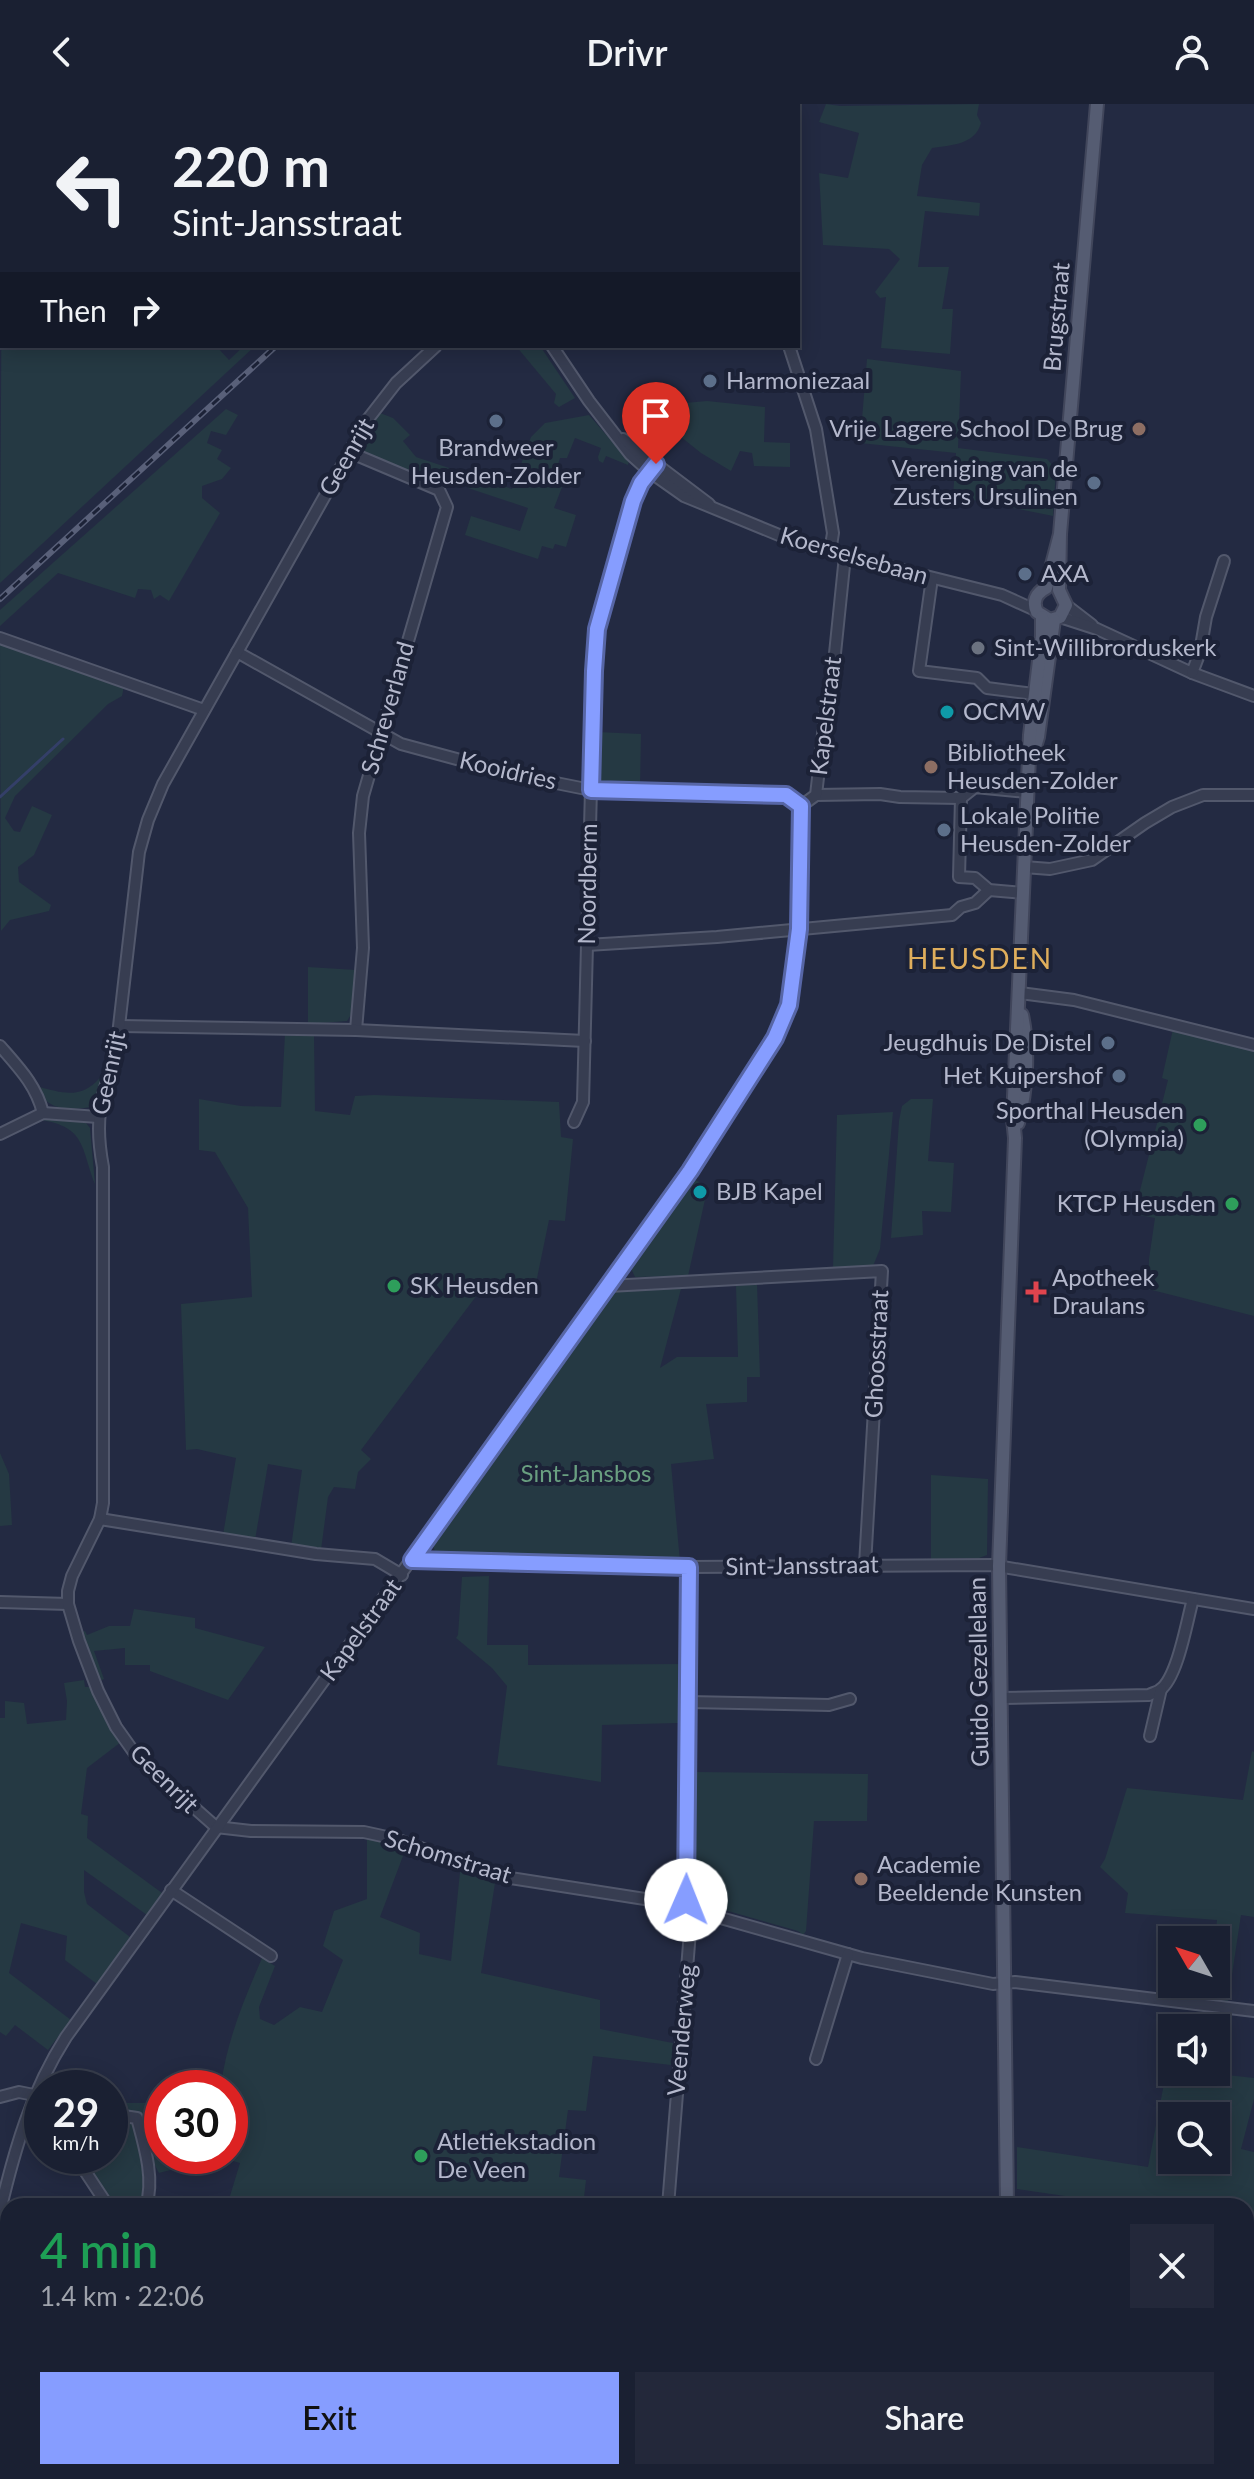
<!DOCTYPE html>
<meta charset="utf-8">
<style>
:root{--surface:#1a2032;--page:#23283a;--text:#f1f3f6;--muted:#9fa3ac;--line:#383e4d;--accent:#869dff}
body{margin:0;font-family:Lato,sans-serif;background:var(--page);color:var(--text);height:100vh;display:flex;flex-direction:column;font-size:30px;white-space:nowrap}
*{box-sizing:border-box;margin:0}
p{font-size:26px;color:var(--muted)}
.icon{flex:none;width:44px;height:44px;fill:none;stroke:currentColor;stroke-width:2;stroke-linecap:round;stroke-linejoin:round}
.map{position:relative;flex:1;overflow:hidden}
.panel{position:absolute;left:0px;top:2094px;width:1254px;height:282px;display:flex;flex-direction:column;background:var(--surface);border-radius:24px 24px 0 0;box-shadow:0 4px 20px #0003,0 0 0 2px var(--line)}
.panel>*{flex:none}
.banner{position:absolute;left:0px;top:0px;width:800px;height:244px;box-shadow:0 4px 20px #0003,0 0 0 2px var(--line);background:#1a2032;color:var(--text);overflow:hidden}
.needle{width:52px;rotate:309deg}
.fabs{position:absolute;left:1158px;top:1822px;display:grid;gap:16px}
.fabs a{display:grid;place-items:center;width:72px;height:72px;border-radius:0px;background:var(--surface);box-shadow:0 4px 20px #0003,0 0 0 2px var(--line);font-size:40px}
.speed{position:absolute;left:24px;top:1966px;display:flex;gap:16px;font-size:40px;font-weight:700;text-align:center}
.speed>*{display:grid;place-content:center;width:104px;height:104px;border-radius:50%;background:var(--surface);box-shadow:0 4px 20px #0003,0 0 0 2px var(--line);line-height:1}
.speed small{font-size:20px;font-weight:400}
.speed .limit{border:12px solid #d22;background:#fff;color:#111}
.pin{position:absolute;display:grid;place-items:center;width:68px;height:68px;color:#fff;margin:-82px -34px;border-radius:50% 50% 50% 0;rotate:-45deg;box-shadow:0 0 8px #0007}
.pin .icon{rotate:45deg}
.me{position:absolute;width:88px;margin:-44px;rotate:1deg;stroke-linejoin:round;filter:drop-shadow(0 0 6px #0008)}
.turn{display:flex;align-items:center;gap:28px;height:168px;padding:0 40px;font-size:36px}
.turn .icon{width:104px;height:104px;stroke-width:2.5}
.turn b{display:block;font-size:56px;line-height:68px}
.then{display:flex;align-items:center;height:76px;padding:0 40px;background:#0003;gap:16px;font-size:30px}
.round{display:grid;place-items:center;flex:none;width:84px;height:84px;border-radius:0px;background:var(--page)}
.head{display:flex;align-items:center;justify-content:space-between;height:136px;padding:0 40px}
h1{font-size:48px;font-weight:600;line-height:60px;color:#1e9e55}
.button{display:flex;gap:16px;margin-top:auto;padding:16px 40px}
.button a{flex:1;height:92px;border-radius:0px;background:var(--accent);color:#111;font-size:32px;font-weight:600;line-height:92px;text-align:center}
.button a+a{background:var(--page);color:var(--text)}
header{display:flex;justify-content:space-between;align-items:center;height:104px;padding:0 40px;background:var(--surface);font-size:36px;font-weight:600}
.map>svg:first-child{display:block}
</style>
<header><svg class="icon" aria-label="back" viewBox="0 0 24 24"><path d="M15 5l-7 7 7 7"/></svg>Drivr<svg class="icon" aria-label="person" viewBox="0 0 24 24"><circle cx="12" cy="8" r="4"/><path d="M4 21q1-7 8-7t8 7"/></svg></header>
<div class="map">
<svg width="1254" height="2375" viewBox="0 0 1254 2375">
<rect width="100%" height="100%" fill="#232a42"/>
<g fill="#253943" fill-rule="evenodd">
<path d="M826 0 840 2 979 0 977 11 981 19C975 41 951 41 932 44L922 61 917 92 980 99 979 112 925 107 918 163H949L942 205H953L950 250 881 244 886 193 880 194 875 188 900 155 889 145 823 141 819 69 848 74 859 29 819 18Z"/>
<polygon points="2,107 2,242 216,242 229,256 244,242 255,242 0,479"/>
<polygon points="516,242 540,242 575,294 559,303 554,299 556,290"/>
<polygon points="867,255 961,267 958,344 1047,355 1056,365 1053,412 953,392 956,349 860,339"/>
<polygon points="707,297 765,303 764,338 790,339 790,363 754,362 752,349 740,347 731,367 701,349 676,329 654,349 648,342 685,299"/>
<polygon points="226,305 238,311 226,331 211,327 207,339 222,346 217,355 231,364 222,375 202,382 202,394 220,409 169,497 160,491 154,495 151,486 138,485 135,494 58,469 0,522 0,506"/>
<path d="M380 309 393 314 410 331 403 337 416 353 512 385 531 333 545 319 589 311 629 357 628 361 606 352 603 359 599 357 598 353 601 344 575 334 567 354H560L554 373 564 378 554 404 576 411 566 443 555 440 553 445 542 442 538 455 465 431 471 412 520 427 528 404 468 384 469 379 437 368 430 375 365 349C359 334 371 320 380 309Z"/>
<polygon points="0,539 124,582 122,592 108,600 15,692 5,714 14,727 20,728 32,702 52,711 34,751 18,763 19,778 51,801 49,807 10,816 1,827"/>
<path d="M597 628 641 630 640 684C586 682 597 677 597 628Z"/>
<polygon points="308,863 356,866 352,909 347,917 308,920"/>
<polygon points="1173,925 1254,946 1254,1212 1148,1185 1149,1155 1155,1114 1134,1110 1168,976 1162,974"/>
<polygon points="285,930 314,932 315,1007 350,1011 355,992 374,991 559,998 561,1033 573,1035 565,1117 549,1116 535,1184 483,1183 361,1346 371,1355 358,1368 355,1385 334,1383 328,1393 321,1446 291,1443 302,1366 268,1360 255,1436 223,1431 236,1354 197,1345 186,1346 181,1200 252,1193 248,1104 215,1048 199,1046 199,995 241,1002 281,1003"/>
<path d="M110 955 93 1002C82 1006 60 1006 51 1000 44 997 42 989 39 983 60 988 78 995 96 978 103 972 104 962 110 955Z"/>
<polygon points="911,995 933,995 928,1057 954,1059 951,1108 922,1107 923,1131 891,1134 899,1017 902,1002"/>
<polygon points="893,1008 880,1145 873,1162 833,1164 837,1011"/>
<path d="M69 1015 86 1019 90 1024 95 1080C81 1044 86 1023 41 1016Z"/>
<polygon points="691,1074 708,1082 688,1172 635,1173 630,1162"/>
<polygon points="757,1179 760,1273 747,1273 747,1298 706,1300 714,1355 671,1360 680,1457 442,1453 436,1451 433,1441 437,1430 610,1191 619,1186 682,1181 660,1264 677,1253 738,1253 736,1182"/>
<polygon points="0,1349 9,1370 12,1421 0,1422"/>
<polygon points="931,1371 988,1375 987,1451 979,1454 931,1455"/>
<polygon points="489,1472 487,1541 528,1541 528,1561 680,1560 678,1619 602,1621 601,1678 497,1661 507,1582 492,1564 456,1534 458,1531 462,1473"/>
<polygon points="134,1505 195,1514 195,1524 265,1543 228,1596 150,1567 150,1561 125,1561 125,1544 94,1547 104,1575 99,1577 82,1528 85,1527 87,1531 109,1522 130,1522"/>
<polygon points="84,1576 85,1583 90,1583 108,1622 121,1638 87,1664 81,1710 88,1712 87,1734 162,1789 147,1811 84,1766 84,1788 87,1800 130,1833 97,1880 65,1856 67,1832 21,1819 9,1869 71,1916 48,1946 15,1921 6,1932 0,1928 0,1614 5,1614 5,1597 24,1599 27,1620 66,1616 67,1597 64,1579"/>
<polygon points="1252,1647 1254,1648 1254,1813 1241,1811 1228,1897 1207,1895 1209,1880 1216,1880 1215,1836 1217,1816 1125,1809 1128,1789 1100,1763 1105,1755 1127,1684 1243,1696"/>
<polygon points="695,1668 868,1670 867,1717 814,1717 806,1827 803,1831 798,1827 721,1805 718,1807 691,1797"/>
<path d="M367 1734 406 1744 380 1813 420 1829 419 1850 451 1857 460 1768 495 1779 481 1869 600 1896V1925L673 1939 671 1961 593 1952 586 2007 568 2006 559 2073 586 2076 583 2102H227L240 2059 216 2052H230V1984H221V1981C227 1936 244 1896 262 1854L275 1862 259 1903 260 1915 274 1921 300 1903 322 1908 343 1856 323 1842 334 1807 367 1795Z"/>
<path d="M1167 1964 1172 1965V1968H1200L1254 1974V1995L1241 2045 1254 2048V2369L1246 2367V2102H1133L1017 2085V2043L1148 2063ZM1216 2012V2056H1172V2012Z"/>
<polygon points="110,1999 162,1999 162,2052 193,2052 190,2061 159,2069 151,2054 146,2096 142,2102 112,2102 78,2052 110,2052"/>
<polygon points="8,2116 8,2229 0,2228 0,2150"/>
<polygon points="27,2368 506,2368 506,2375 25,2375"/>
</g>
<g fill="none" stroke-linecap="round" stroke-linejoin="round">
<g stroke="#343f68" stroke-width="3">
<polyline points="417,0 418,2"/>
<polyline points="0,693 63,635"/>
</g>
<defs>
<g id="minor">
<polyline points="381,0 382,2"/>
<polyline points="393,0 394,2"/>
<polyline points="754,2 755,0"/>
<polyline points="0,8 2,9"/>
<polyline points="552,242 589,297 630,350 650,368 684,392 796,438 830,448 1002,491 1035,506"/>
<polyline points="789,242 816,325 833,429 830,448"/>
<polyline points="623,335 709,400"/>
<polyline points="349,348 439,386 447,403 363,692 359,729 363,844 356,926"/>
<polyline points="932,474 919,567 977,574 987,584 1034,590"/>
<polyline points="1066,501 1092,521"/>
<polyline points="1060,513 1097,525 1192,569 1254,592"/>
<polyline points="0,534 204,606"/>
<polyline points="237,548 401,640 516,671 591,686 786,691 801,702"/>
<polyline points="1192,569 1200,548 1206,513 1224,457"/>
<polyline points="816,691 880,690 900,693 961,694 975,683 1027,688"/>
<polyline points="961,694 959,773 975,774 989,786 1023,789"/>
<polyline points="801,702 816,691 826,604 830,598 845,452"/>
<polyline points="1024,763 1050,765 1092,756 1145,719 1172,703 1203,691 1254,691"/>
<polyline points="587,841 717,833 952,811 961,803 975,799 989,786"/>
<polyline points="1020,889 1074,896 1254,941"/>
<polyline points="120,922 356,926 585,937"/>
<path d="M0 942C19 964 36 981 43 1009"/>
<polyline points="574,1018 583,998 594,567 597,525 633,397 641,379 656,360"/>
<polyline points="0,1030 43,1009 98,1013"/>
<polyline points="609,1182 882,1167 865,1461"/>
<polyline points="100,1415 316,1450 375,1455 402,1471"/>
<polyline points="412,1456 689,1463 991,1461 1254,1505"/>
<polyline points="0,1498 68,1500"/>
<path d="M1001 1594 1149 1591C1153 1589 1157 1588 1160 1586 1178 1573 1187 1516 1193 1495"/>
<polyline points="688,1598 829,1601 850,1595"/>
<polyline points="1150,1632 1161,1585"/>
<path d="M216 1723 138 1654 116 1623 98 1587 79 1537 68 1500V1487L72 1472 100 1415 103 1399V1063C98 1036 97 1013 104 987 107 976 112 967 115 957L139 748 148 716 163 680 368 315 396 279 436 242"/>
<polyline points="216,1723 251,1727 364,1728 396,1735 498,1772 664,1798 862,1854 993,1880 1015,1878 1254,1907"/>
<polyline points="171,1786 271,1852"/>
<polyline points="816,1955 848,1850"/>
<polyline points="0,1993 19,1988 34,1991 39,2004 42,2005"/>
<path d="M110 2010 137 2014C144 2040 155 2075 146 2102"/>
<polyline points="75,2052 108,2102"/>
<polyline points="668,2102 691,1815 686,1796 689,1463"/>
<path d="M0 2107C15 2044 31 1988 66 1933L609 1182 726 1011 775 934 789 901 799 825 801 702"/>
<polyline points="886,2368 887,2375"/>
<polyline points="640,2375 641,2368"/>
<polyline points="772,2375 773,2368"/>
</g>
<g id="major">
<path d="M1060 430 1059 486 1066 501 1060 513 1050 516 1037 508C1032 498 1036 489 1046 484L1060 430 1097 0"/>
<polyline points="1034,646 1038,633 1054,516"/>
<path d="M1018 1019C1027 985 1029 945 1022 911"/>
<polyline points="1007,2102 999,1462 1015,1034 1013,1015 1030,631 1042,532 1042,513"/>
<polyline points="1009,2368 1010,2375"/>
</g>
</defs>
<use href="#minor" stroke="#52586c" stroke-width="14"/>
<use href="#major" stroke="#41465b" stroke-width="16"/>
<use href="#minor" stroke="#373d51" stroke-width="10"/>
<use href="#major" stroke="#555c72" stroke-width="12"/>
<defs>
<g id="rail">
<polyline points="537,2 539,0"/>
<polyline points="0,495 276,242"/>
</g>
</defs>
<use href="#rail" stroke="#596079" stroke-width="6"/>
<use href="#rail" stroke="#1c2237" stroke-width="3" stroke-dasharray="9" stroke-linecap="butt"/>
</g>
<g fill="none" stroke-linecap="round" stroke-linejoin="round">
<defs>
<polyline id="route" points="656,360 641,379 633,397 597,525 594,567 591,686 786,691 801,702 799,825 789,901 775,934 690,1067 412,1456 689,1463 686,1796"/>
</defs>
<use href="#route" stroke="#5766a6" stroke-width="20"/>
<use href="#route" stroke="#869dff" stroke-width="14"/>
</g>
<g fill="#5c6f8a" stroke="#1c2237" stroke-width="3">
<circle cx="710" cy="277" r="8"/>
<circle cx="496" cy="317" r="8"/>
<circle cx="1094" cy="379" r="8"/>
<circle cx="1025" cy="470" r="8"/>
<circle cx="944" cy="726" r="8"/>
<circle cx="1108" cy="939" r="8"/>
<circle cx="1119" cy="972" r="8"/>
</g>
<g fill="#8d6e63" stroke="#1c2237" stroke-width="3">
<circle cx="1139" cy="325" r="8"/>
<circle cx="931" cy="663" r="8"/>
<circle cx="861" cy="1775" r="8"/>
</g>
<circle fill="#6b7280" stroke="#1c2237" stroke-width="3" cx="978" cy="544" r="8"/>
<g fill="#0f9aa8" stroke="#1c2237" stroke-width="3">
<circle cx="947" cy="608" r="8"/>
<circle cx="700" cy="1088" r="8"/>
</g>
<g fill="#2e9e5b" stroke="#1c2237" stroke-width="3">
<circle cx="1200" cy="1021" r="8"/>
<circle cx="1232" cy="1100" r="8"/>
<circle cx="394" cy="1182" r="8"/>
<circle cx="421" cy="2052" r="8"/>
</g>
<path fill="#e0444e" stroke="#1c2237" stroke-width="3" d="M1032 1176h8v8h8v8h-8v8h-8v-8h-8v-8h8z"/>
<g text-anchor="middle" stroke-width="8" stroke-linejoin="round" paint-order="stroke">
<g font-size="24" fill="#b4b8cc" stroke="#1c2237">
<text transform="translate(1057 213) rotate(-85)" y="8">Brugstraat</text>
<text transform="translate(347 353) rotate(-60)" y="8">Geenrijt</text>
<text transform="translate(854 452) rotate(16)" y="8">Koerselsebaan</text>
<text transform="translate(388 604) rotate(-74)" y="8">Schreverland</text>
<text transform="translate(826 612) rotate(-83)" y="8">Kapelstraat</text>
<text transform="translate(508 667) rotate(13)" y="8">Kooidries</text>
<text transform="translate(588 780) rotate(-89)" y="8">Noordberm</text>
<text transform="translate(109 969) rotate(-78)" y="8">Geenrijt</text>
<text transform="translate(877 1250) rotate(-87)" y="8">Ghoosstraat</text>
<text transform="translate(802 1462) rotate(-1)" y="8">Sint-Jansstraat</text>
<text transform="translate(361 1526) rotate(-54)" y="8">Kapelstraat</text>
<text transform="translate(979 1568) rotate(-91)" y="8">Guido Gezellelaan</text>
<text transform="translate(164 1675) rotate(45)" y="8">Geenrijt</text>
<text transform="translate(448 1753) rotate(17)" y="8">Schomstraat</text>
<text transform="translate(682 1926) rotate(-85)" y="8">Veenderweg</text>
</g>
<g font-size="24" fill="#b4b8cc" stroke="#1c2237" text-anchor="start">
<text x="726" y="285">Harmoniezaal</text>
<text x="1123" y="333" text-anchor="end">Vrije Lagere School De Brug</text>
<text x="496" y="352" text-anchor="middle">Brandweer<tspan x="496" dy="28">Heusden-Zolder</tspan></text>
<text x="1078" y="373" text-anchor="end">Vereniging van de<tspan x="1078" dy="28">Zusters Ursulinen</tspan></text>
<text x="1041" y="478">AXA</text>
<text x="994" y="552">Sint-Willibrorduskerk</text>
<text x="963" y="616">OCMW</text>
<text x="947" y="657">Bibliotheek<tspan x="947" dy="28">Heusden-Zolder</tspan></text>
<text x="960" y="720">Lokale Politie<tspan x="960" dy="28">Heusden-Zolder</tspan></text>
<text x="1092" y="947" text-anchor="end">Jeugdhuis De Distel</text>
<text x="1103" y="980" text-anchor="end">Het Kuipershof</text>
<text x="1184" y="1015" text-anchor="end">Sporthal Heusden<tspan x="1184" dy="28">(Olympia)</tspan></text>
<text x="716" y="1096">BJB Kapel</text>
<text x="1216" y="1108" text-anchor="end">KTCP Heusden</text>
<text x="1052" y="1182">Apotheek<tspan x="1052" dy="28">Draulans</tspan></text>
<text x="410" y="1190">SK Heusden</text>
<text x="877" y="1769">Academie<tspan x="877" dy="28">Beeldende Kunsten</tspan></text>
<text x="437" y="2046">Atletiekstadion<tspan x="437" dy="28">De Veen</tspan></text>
</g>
<g font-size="24" fill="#699f80" stroke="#1c2237">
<text x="586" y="1378">Sint-Jansbos</text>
</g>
<g font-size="28" letter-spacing="2" fill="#dfae5c" stroke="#1c2237">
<text x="980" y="865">HEUSDEN</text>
</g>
</g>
</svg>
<div class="fabs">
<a><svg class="needle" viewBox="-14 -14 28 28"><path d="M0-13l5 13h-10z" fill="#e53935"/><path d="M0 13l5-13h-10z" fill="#9fa3ac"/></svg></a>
<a><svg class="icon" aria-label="sound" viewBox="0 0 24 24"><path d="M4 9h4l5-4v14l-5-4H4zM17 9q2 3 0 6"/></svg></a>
<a><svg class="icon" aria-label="search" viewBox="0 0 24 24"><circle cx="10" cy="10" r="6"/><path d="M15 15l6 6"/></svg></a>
</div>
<div class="speed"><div>29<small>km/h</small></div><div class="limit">30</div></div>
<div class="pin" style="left:656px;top:360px;background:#d93025"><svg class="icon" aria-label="arrive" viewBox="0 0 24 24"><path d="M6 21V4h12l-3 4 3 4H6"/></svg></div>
<svg class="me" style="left:686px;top:1796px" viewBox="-20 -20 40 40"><circle r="19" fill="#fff"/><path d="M0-13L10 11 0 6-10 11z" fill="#869dff"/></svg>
<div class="banner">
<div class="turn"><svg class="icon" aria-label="left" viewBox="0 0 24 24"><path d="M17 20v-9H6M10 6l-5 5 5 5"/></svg><div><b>220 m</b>Sint-Jansstraat</div></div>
<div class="then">Then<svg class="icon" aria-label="right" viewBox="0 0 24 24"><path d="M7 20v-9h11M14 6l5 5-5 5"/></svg></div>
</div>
<section class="panel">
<div class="head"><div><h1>4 min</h1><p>1.4 km · 22:06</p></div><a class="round"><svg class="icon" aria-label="close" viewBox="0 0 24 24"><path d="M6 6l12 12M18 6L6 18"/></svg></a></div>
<div class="button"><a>Exit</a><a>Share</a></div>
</section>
</div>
